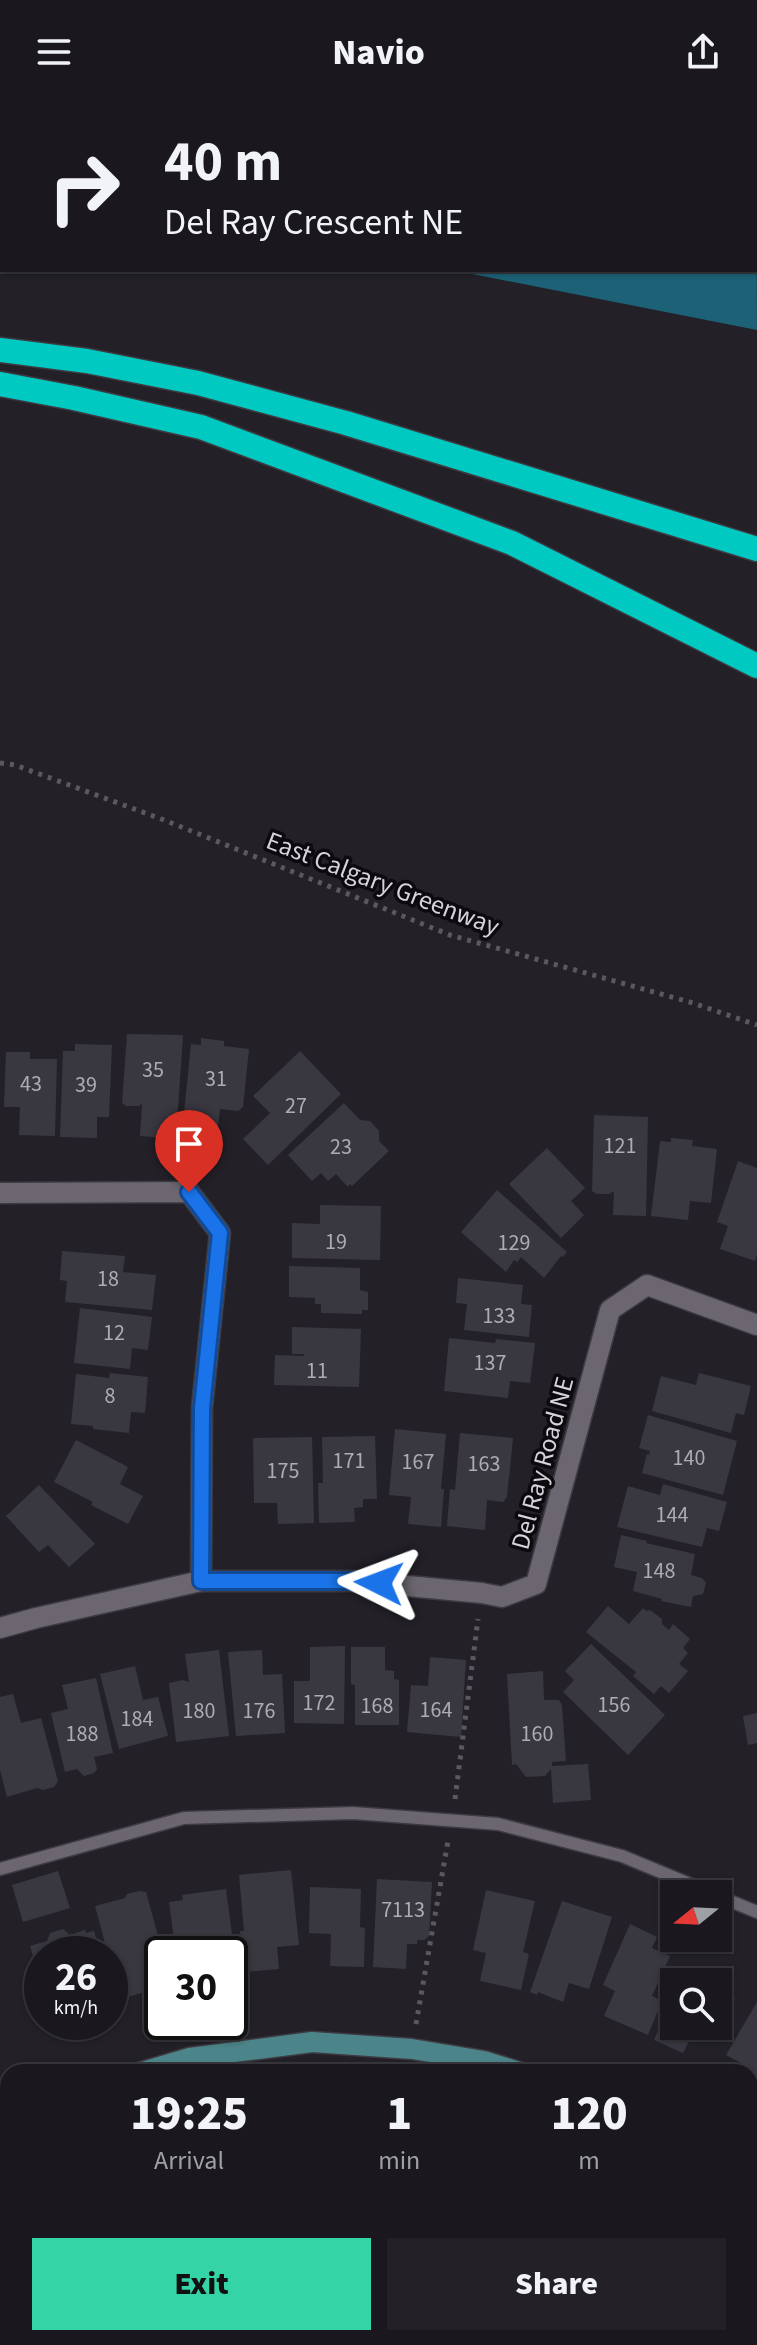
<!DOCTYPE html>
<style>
:root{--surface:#1a181e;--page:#232127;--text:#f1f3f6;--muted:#9fa0a4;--line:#38373c;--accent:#35d4a7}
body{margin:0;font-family:"Source Sans 3",sans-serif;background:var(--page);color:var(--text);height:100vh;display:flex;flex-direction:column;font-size:30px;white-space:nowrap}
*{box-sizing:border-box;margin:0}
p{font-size:26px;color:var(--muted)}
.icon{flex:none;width:44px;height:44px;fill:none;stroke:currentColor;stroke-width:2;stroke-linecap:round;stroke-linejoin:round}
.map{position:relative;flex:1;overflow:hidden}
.side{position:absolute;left:0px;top:1960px;width:758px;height:282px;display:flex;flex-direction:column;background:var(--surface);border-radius:24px 24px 0 0;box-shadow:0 2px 6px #0004,0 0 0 2px var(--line)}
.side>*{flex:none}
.guide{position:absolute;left:0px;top:0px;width:758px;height:168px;box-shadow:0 2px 6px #0004,0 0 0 2px var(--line);background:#1a181e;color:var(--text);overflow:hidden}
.needle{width:52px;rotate:252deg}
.tools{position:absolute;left:660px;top:1776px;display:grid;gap:16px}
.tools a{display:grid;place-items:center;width:72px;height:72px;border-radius:0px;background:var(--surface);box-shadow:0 2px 6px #0004,0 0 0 2px var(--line);font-size:40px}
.speed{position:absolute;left:24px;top:1832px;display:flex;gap:16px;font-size:40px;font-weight:700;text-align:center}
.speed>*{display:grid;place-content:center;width:104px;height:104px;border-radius:50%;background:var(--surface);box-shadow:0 2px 6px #0004,0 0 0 2px var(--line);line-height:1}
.speed small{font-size:20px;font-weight:400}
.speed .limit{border:4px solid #111;border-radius:12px;background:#fff;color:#111}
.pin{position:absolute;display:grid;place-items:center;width:68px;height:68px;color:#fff;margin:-82px -34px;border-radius:50% 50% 50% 0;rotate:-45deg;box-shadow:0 0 8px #0007}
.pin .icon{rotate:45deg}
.me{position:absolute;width:88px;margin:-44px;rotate:273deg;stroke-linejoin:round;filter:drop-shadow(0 0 6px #0008)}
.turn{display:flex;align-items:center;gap:28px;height:168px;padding:0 32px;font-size:36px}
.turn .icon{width:104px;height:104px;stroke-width:2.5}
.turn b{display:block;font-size:56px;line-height:68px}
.eta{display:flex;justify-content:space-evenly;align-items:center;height:136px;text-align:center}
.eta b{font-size:48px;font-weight:800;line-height:56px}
.action{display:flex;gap:16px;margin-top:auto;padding:16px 32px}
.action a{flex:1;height:92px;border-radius:0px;background:var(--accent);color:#111;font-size:32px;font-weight:800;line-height:92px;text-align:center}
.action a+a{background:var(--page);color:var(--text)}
header{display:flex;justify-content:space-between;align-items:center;height:104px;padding:0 32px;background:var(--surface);font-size:36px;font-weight:800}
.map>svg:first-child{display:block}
</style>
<header><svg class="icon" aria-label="menu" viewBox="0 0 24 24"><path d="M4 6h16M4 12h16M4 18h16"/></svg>Navio<svg class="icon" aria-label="share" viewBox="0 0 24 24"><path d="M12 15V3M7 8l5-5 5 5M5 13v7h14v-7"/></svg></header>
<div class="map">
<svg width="757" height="2241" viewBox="0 0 757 2241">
<rect width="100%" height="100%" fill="#232028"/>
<polygon fill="#1c6176" points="756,7 757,226 452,166 756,166"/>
<g fill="#393841">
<polygon points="127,930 183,931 176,1035 140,1032 142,1000 139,1002 126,1002 122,999"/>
<polygon points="201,934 224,937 224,942 249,945 243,1003 238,1007 220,1005 217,1032 182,1029 191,940 201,941"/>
<polygon points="75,940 112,941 109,1013 97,1013 97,1034 60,1033 63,947 75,947"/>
<polygon points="300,947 341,990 268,1061 243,1035 270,1009 253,992"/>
<polygon points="6,948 30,948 30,955 57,955 55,1032 19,1031 20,1003 4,1003"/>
<polygon points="344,999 360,1016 370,1017 379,1027 379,1037 389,1047 352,1082 350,1080 348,1083 336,1070 328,1077 321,1069 312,1077 288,1051"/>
<polygon points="594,1011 648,1013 646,1112 613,1111 614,1087 609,1090 597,1090 592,1087"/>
<polygon points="671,1034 693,1036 692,1042 717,1045 711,1099 690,1097 688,1116 651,1112 660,1037 671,1038"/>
<polygon points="547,1044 585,1084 571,1097 584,1111 561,1134 509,1080"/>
<polygon points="738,1057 757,1064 757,1150 755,1157 720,1145 728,1122 717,1118"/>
<polygon points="497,1086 567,1148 563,1153 561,1152 544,1174 521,1153 517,1158 514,1156 506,1168 461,1128"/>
<polygon points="320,1101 381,1102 380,1156 292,1154 292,1119 320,1120"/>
<polygon points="62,1147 125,1152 123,1168 156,1171 152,1206 65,1198 67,1177 60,1176"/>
<polygon points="289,1162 360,1164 360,1186 368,1188 368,1206 362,1206 362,1210 321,1209 321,1200 315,1200 315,1194 289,1193"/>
<polygon points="458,1174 523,1181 521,1200 532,1201 529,1233 464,1226 467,1200 456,1199"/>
<polygon points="80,1204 152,1213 148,1246 132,1244 130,1265 74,1259"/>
<polygon points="292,1223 361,1225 359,1283 274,1281 275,1251 304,1252 304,1250 292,1250"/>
<polygon points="449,1234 495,1239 496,1235 535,1239 530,1279 510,1277 508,1294 444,1287"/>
<polygon points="110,1269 148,1273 145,1309 131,1308 129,1329 93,1325 93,1322 71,1320 76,1270 109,1274"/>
<polygon points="699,1269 751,1282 744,1311 736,1309 731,1329 652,1307 661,1272 696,1281"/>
<polygon points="648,1311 737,1337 723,1391 642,1369 647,1350 649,1351 650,1347 639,1344"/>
<polygon points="395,1325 446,1330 441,1385 444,1385 441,1423 408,1420 411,1393 389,1391"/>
<polygon points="460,1329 513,1334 507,1393 503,1398 487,1396 485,1426 447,1422 450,1385 455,1386"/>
<polygon points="375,1332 377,1395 363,1395 363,1403 354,1404 355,1418 319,1419 318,1379 323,1379 322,1333"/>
<polygon points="312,1333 314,1419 278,1420 277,1399 254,1399 253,1334"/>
<polygon points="76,1336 128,1363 120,1380 143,1392 128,1420 91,1401 93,1398 54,1378"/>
<polygon points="663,1380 727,1398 719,1427 707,1424 702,1443 617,1423 628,1382 660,1391"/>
<polygon points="39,1381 95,1440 69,1463 48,1441 39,1448 6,1412"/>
<polygon points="621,1431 647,1437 646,1439 695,1450 691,1471 702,1474 706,1479 703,1490 693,1492 691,1503 661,1497 662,1495 633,1487 637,1468 614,1463"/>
<polygon points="608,1502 629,1520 643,1504 646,1507 650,1506 662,1515 662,1520 669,1526 673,1520 690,1535 683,1544 688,1549 679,1560 688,1567 669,1589 661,1582 654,1590 633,1572 636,1568 586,1528"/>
<polygon points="591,1540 665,1611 628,1651 563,1588 574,1576 565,1567"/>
<polygon points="345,1542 344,1620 294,1619 294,1577 309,1577 310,1574 310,1543"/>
<polygon points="351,1543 385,1543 385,1566 394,1567 394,1575 399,1576 399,1621 355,1621 355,1581 351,1580"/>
<polygon points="219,1546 229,1632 176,1638 169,1579 183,1576 189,1578 185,1550"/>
<polygon points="262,1546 263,1571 282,1570 285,1629 236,1632 228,1548"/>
<polygon points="430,1553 466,1556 461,1633 407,1628 411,1581 428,1582"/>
<polygon points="135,1562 143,1596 158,1593 168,1632 119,1645 100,1570"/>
<polygon points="543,1567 544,1596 559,1596 562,1601 566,1657 552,1658 552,1662 588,1660 591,1696 553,1699 551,1665 545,1672 526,1673 516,1660 512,1661 507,1570"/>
<polygon points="96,1574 113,1649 94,1653 97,1665 94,1669 84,1672 77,1665 65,1668 51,1609 68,1605 62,1581"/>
<polygon points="13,1590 21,1619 41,1614 58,1677 54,1683 43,1686 37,1684 7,1693 0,1666 0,1593"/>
<polygon points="757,1609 757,1639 748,1641 743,1612"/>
<polygon points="291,1766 299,1841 277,1843 279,1865 244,1868 240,1827 244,1827 239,1771"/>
<polygon points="58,1767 70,1804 23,1818 12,1781"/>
<polygon points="377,1775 432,1778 429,1832 424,1836 417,1836 417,1840 407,1840 406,1865 373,1863"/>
<polygon points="310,1783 361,1785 360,1823 365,1824 364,1863 330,1862 331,1830 309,1829"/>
<polygon points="226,1785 236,1860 230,1861 230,1850 176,1850 169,1798 183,1796 182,1791"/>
<polygon points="486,1786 535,1797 523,1848 529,1850 521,1886 480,1877 486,1849 473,1846"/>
<polygon points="139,1787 146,1788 163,1850 162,1853 144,1858 152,1886 120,1895 110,1850 108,1850 95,1802 125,1794 127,1790"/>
<polygon points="562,1797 612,1813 589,1885 569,1879 563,1898 538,1888 537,1891 530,1888"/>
<polygon points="630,1820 657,1833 652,1844 670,1852 652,1892 662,1897 648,1931 604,1912 615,1887 603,1881"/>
<polygon points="63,1825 70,1831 85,1826 86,1829 94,1827 101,1850 42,1850 41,1879 30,1842 47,1837 50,1829"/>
<polygon points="696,1864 726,1878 722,1888 735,1894 715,1936 694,1927 683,1949 654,1936 674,1890 674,1922 718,1922 718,1878 679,1878 684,1867 692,1871"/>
<polygon points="757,1898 757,1997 750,1993 750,1968 735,1968 741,1959 726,1951"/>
<polygon points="755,2208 757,2212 757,2241 667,2241 676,2234 750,2234 750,2212"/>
</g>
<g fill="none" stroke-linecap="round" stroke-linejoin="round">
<defs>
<g id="lane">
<polyline points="0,1765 184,1714 353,1709 498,1720 622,1752 714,1790"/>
<polyline points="718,1792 757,1808"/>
<polyline points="523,2234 534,2241"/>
<polyline points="49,2241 73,2234"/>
</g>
<g id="street">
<polyline points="0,1089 189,1088 220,1129 202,1304 201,1477"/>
<polyline points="0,1524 36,1514 201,1477 354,1477 482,1489 502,1493 536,1480 610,1206 647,1181 757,1221"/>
<polyline points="0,2026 8,2055"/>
<polyline points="58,2234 60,2241"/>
<polyline points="112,2234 114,2241"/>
</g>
<g id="secondary">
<polyline points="142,1968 189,1954 312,1938 412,1945 484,1957 519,1968"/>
<polyline points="0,2009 8,2007"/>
<polyline points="750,2097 757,2103"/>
</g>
<g id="highway">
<polyline points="0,246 87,257 198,279 346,319 757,445"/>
<polyline points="0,280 74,294 201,323 512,439 757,562"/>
</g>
</defs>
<use href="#lane" stroke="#3d3a41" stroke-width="15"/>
<use href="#street" stroke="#3d3a41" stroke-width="23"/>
<use href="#secondary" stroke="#3d3a41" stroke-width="23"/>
<use href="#highway" stroke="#3d3a41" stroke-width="27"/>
<g stroke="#5b5960" stroke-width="5" stroke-dasharray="4 6" stroke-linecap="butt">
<polyline points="0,659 15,661 164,716 450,831 693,899 757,921"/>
<polyline points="455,1695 478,1515"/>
<polyline points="416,1920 448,1737"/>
</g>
<use href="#lane" stroke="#6b6670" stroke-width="12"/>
<use href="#street" stroke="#6b6670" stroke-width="20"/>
<use href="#secondary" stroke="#4b8489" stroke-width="20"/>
<use href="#highway" stroke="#00c9c2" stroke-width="24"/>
</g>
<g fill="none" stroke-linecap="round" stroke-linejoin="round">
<defs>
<polyline id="route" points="189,1088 220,1129 202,1304 201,1477 354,1477 379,1479"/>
</defs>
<use href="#route" stroke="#114b97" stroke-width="20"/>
<use href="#route" stroke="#1a73e8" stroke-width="14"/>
</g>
<g text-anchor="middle" stroke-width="7" stroke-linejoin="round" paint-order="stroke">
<g font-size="22" fill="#aeacb2">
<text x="153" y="973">35</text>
<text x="216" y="982">31</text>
<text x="31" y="987">43</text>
<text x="86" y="988">39</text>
<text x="296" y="1009">27</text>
<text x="620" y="1049">121</text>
<text x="341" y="1050">23</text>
<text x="336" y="1145">19</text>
<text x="514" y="1146">129</text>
<text x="108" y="1182">18</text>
<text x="499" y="1219">133</text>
<text x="114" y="1236">12</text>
<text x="490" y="1266">137</text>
<text x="317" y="1274">11</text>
<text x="110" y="1299">8</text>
<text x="689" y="1361">140</text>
<text x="349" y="1364">171</text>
<text x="418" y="1365">167</text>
<text x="484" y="1367">163</text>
<text x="283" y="1374">175</text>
<text x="672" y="1418">144</text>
<text x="659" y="1474">148</text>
<text x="319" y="1606">172</text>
<text x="614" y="1608">156</text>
<text x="377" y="1609">168</text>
<text x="436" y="1613">164</text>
<text x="199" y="1614">180</text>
<text x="259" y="1614">176</text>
<text x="137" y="1622">184</text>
<text x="82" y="1637">188</text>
<text x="537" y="1637">160</text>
<text x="403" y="1813">7113</text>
</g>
<g font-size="26" fill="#d5d3d8" stroke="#0c0a0e">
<text transform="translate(383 779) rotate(21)" y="9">East Calgary Greenway</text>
<text transform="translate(542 1359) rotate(-75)" y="9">Del Ray Road NE</text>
</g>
</g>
</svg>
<div class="tools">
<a><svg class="needle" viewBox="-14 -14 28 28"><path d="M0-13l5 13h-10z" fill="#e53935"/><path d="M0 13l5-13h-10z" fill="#9fa0a4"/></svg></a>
<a><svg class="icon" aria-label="search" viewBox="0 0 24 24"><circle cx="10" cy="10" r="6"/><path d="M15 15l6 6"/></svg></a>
</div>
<div class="speed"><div>26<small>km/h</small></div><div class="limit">30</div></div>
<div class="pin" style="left:189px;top:1088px;background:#d93025"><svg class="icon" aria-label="arrive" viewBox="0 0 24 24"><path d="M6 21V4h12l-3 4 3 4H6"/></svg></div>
<svg class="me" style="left:379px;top:1479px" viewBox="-20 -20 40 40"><path d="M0-17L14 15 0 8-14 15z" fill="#1a73e8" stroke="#fff" stroke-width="4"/></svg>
<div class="guide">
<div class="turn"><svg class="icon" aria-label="right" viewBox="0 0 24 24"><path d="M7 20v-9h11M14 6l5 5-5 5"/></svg><div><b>40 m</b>Del Ray Crescent NE</div></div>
</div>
<section class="side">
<div class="eta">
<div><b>19:25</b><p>Arrival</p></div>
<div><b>1</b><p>min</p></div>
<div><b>120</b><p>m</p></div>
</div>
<div class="action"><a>Exit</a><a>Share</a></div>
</section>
</div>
